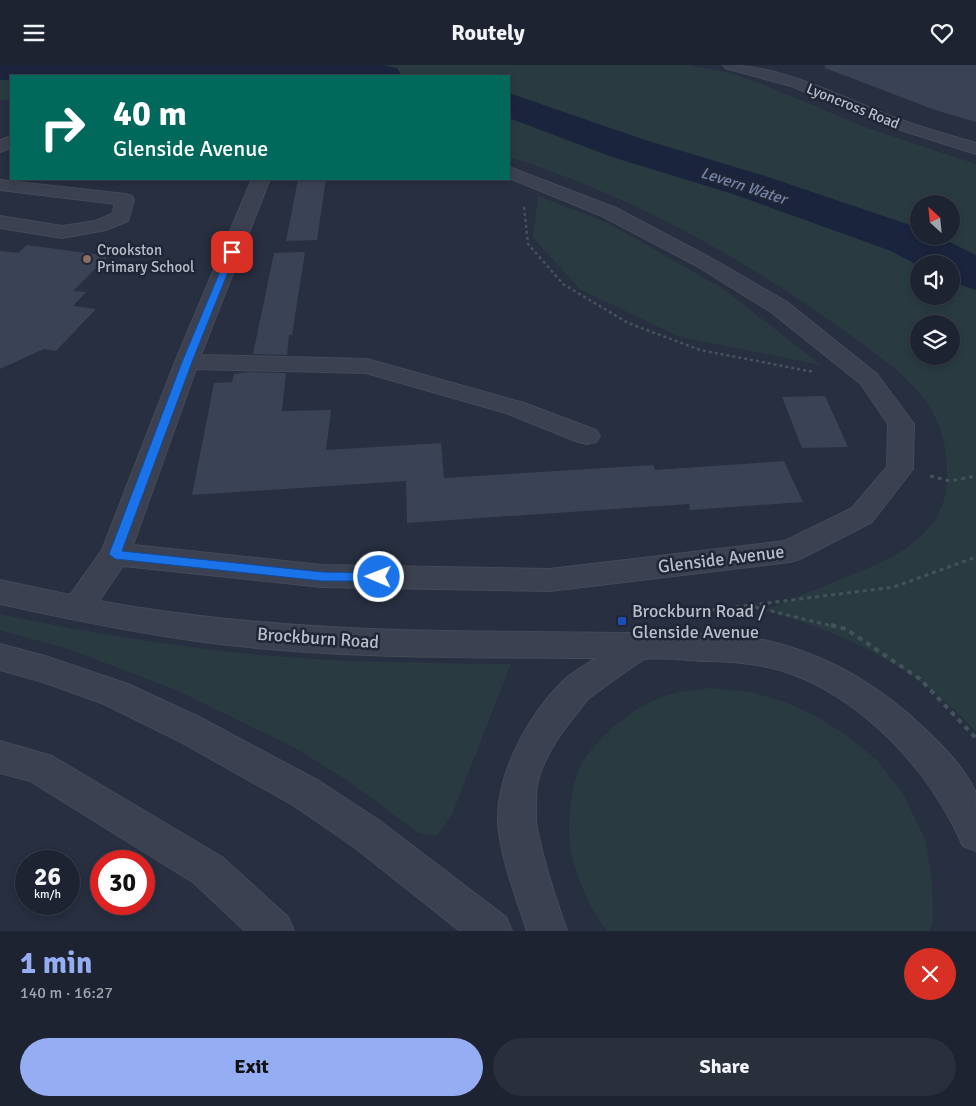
<!DOCTYPE html>
<meta charset="utf-8">
<style>
:root{--surface:#1d2330;--page:#2a2f3c;--text:#f1f3f6;--muted:#a0a4ab;--line:#3b404c;--accent:#94adf3}
body{margin:0;font-family:Signika,sans-serif;background:var(--page);color:var(--text);height:100vh;display:flex;flex-direction:column;font-size:19px;white-space:nowrap}
*{box-sizing:border-box;margin:0}
p{font-size:16px;color:var(--muted)}
.icon{flex:none;width:28px;height:28px;fill:none;stroke:currentColor;stroke-width:2;stroke-linecap:round;stroke-linejoin:round}
.map{position:relative;height:866px;overflow:hidden}
.drawer{display:flex;flex-direction:column;background:var(--surface);flex:1}
.drawer>*{flex:none}
.guide{position:absolute;left:10px;top:10px;width:500px;height:105px;border-radius:0px;box-shadow:0 2px 8px #0003,0 0 0 1px var(--line);background:#00695c;color:#fff;overflow:hidden}
.needle{width:32px;rotate:333deg}
.tools{position:absolute;left:910px;top:130px;display:grid;gap:10px}
.tools a{display:grid;place-items:center;width:50px;height:50px;border-radius:50%;background:var(--surface);box-shadow:0 2px 8px #0003,0 0 0 1px var(--line);font-size:25px}
.speed{position:absolute;left:15px;top:785px;display:flex;gap:10px;font-size:25px;font-weight:700;text-align:center}
.speed>*{display:grid;place-content:center;width:65px;height:65px;border-radius:50%;background:var(--surface);box-shadow:0 2px 8px #0003,0 0 0 1px var(--line);line-height:1}
.speed small{font-size:12px;font-weight:400}
.speed .limit{border:8px solid #d22;background:#fff;color:#111}
.pin{position:absolute;display:grid;place-items:center;width:42px;height:42px;color:#fff;margin:-21px;border-radius:10px;box-shadow:0 2px 8px #0006}
.me{position:absolute;width:55px;margin:-28px;rotate:271deg;stroke-linejoin:round;filter:drop-shadow(0 0 4px #0008)}
.turn{display:flex;align-items:center;gap:18px;height:105px;padding:0 20px;font-size:22px}
.turn .icon{width:65px;height:65px;stroke-width:2.5}
.turn b{display:block;font-size:35px;line-height:42px}
.round{display:grid;place-items:center;flex:none;width:52px;height:52px;border-radius:26px;background:var(--page)}
.headline{display:flex;align-items:center;justify-content:space-between;height:85px;padding:0 20px}
h1{font-size:30px;font-weight:800;line-height:38px;color:var(--accent)}
.action{display:flex;gap:10px;margin-top:auto;padding:10px 20px}
.action a{flex:1;height:58px;border-radius:30px;background:var(--accent);color:#111;font-size:20px;font-weight:800;line-height:58px;text-align:center}
.action a+a{background:var(--page);color:var(--text)}
header{display:flex;justify-content:space-between;align-items:center;height:65px;padding:0 20px;background:var(--surface);font-size:22px;font-weight:800}
.map>svg:first-child{display:block}
</style>
<header><svg class="icon" aria-label="menu" viewBox="0 0 24 24"><path d="M4 6h16M4 12h16M4 18h16"/></svg>Routely<svg class="icon" aria-label="heart" viewBox="0 0 24 24"><path d="M12 20l-8-8c-3-5 5-10 8-4 3-6 11-1 8 4z"/></svg></header>
<div class="map">
<svg width="976" height="866" viewBox="0 0 976 866">
<rect width="100%" height="100%" fill="#272f40"/>
<g fill="#293b41" fill-rule="evenodd">
<path d="M0 0H689L726 7 762 19 867 63 976 99V667C915 600 850 571 765 545 790 535 816 524 841 514 876 500 908 489 933 458 944 443 947 426 947 408 947 387 943 365 932 346 912 312 871 285 839 262 738 190 628 129 509 92V11H11V36L0 35ZM919 139H951V171H919ZM919 199H951V231H919ZM919 259H951V291H919Z"/>
<polygon points="538,131 608,158 722,223 821,300 680,272 581,225 533,173"/>
<path d="M0 549C90 568 181 583 273 591 352 598 432 598 511 599L453 747 437 771 418 768 351 718 295 683 176 625 71 585 0 565Z"/>
<path d="M709 623 751 627 785 637 816 651 849 672 877 695 903 729 926 776 932 817 933 857 930 866H607C590 844 577 814 571 787 566 766 571 723 579 704 586 688 600 675 612 663 630 647 651 634 675 628 685 625 698 625 709 623Z"/>
</g>
<g fill="none" stroke-linecap="round" stroke-linejoin="round">
<g fill="#1b243d" fill-rule="evenodd">
<polygon points="0,0 384,0 397,3 402,11 11,11 11,15 0,15"/>
<polygon points="509,28 642,74 765,111 919,163 919,171 937,171 976,190 976,225 951,217 951,199 919,199 919,201 891,186 733,129 612,92 509,53"/>
</g>
</g>
<g fill="#3a4255">
<polygon points="825,0 976,0 976,57 935,45 825,3"/>
<polygon points="298,114 326,114 317,175 286,176"/>
<polygon points="27,180 108,191 73,226 86,227 73,241 96,244 56,286 44,284 0,304 0,186 18,188"/>
<polygon points="305,187 292,270 289,270 287,290 253,289 274,188"/>
<polygon points="249,307 286,308 282,346 331,345 326,385 441,378 444,413 653,400 655,405 784,396 803,437 690,445 689,439 407,458 406,416 192,430 214,318 232,317 234,309"/>
<polygon points="825,331 848,382 802,383 782,332"/>
</g>
<g fill="none" stroke-linecap="round" stroke-linejoin="round">
<defs>
<g id="minor">
<path d="M723 0C784 0 840 32 896 53 922 63 949 70 976 78V89L885 60 791 21 725 3Z"/>
<polygon points="11,71 11,83 0,87 0,75"/>
<path d="M509 102 616 143 709 192 787 237 877 309 914 359 913 404 872 457 800 494 790 497 550 526 322 522 123 501 99 536C198 554 297 562 397 565 475 567 553 567 632 568 680 569 733 566 780 579 835 594 884 625 925 664 942 680 966 705 975 726 976 736 976 773 976 786L963 781C930 705 861 630 780 605 755 598 727 596 701 596 689 595 655 592 645 594 639 596 596 628 589 633 585 637 581 643 577 648 561 667 544 691 538 716 535 727 536 742 536 754 536 761 538 769 540 776 546 807 557 836 567 866H527C516 831 500 793 498 756 497 707 529 649 564 615 573 607 586 600 596 593 465 592 333 594 204 577 135 568 68 554 0 539V515L70 530 102 485 175 297 252 114H270L201 290 367 294 524 338 596 365 600 371 596 377 587 379 578 377 506 348 366 308 196 304 133 480 322 500 550 504 785 476 852 443 887 402 888 359 861 319 771 247 695 200 602 151 509 113Z"/>
<polygon points="0,115 125,129 132,131 134,135 128,156 106,165 62,173 0,163 0,151 62,161 95,156 112,149 115,139 0,125"/>
<polygon points="0,579 45,591 128,619 201,653 319,716 380,756 506,852 512,866 460,866 354,782 293,740 177,675 104,639 43,617 0,605"/>
<polygon points="0,676 52,691 222,792 288,852 294,866 245,866 194,818 30,716 0,708"/>
</g>
</defs>
<use href="#minor" stroke="#454a59" stroke-width="2"/>
<polyline stroke="#425459" stroke-width="2.5" stroke-dasharray="3 3" stroke-linecap="butt" points="524,142 528,179 563,219 628,258 700,285 814,307"/>
<g stroke="#425459" stroke-width="3" stroke-dasharray="4 4" stroke-linecap="butt">
<polyline points="930,411 950,416 976,411"/>
<polyline points="755,542 836,562"/>
<polyline points="704,546 894,522 976,492"/>
</g>
<polyline stroke="#425459" stroke-width="4" stroke-dasharray="5 5" stroke-linecap="butt" points="831,560 846,564 920,614 976,673"/>
<use href="#minor" fill="#3b4150" fill-rule="evenodd"/>
</g>
<polygon fill="#1a73e8" stroke="#114b97" points="229,185 236,187 192,297 122,486 322,507 379,508 384,509 385,512 384,516 322,516 115,494 109,489 182,297"/>
<circle fill="#8d6e63" stroke="#202635" stroke-width="2" cx="87" cy="194" r="5"/>
<rect fill="#1a4fb4" stroke="#202635" stroke-width="2" x="617" y="551" width="10" height="10" rx="2.5"/>
<g text-anchor="middle" stroke-width="5" stroke-linejoin="round" paint-order="stroke">
<g font-size="15" fill="#b8bdca" stroke="#202635">
<text transform="translate(853 41) rotate(22)" y="5">Lyoncross Road</text>
</g>
<g font-size="15" fill="#b8bdca" stroke="#202635" text-anchor="start">
<text x="97" y="190">Crookston<tspan x="97" dy="17">Primary School</tspan></text>
</g>
<g font-size="16" font-style="italic" fill="#7383a7" stroke="#202635">
<text transform="translate(744 120) rotate(18)" y="6">Levern Water</text>
</g>
<g font-size="18" fill="#b8bdca" stroke="#202635">
<text transform="translate(721 494) rotate(-7)" y="6">Glenside Avenue</text>
<text transform="translate(318 573) rotate(4)" y="6">Brockburn Road</text>
</g>
<g font-size="18" fill="#b8bdca" stroke="#202635" text-anchor="start">
<text x="632" y="552">Brockburn Road /<tspan x="632" dy="21">Glenside Avenue</tspan></text>
</g>
</g>
</svg>
<div class="tools">
<a><svg class="needle" viewBox="-14 -14 28 28"><path d="M0-13l5 13h-10z" fill="#e53935"/><path d="M0 13l5-13h-10z" fill="#a0a4ab"/></svg></a>
<a><svg class="icon" aria-label="sound" viewBox="0 0 24 24"><path d="M4 9h4l5-4v14l-5-4H4zM17 9q2 3 0 6"/></svg></a>
<a><svg class="icon" aria-label="layers" viewBox="0 0 24 24"><path d="M12 4l9 5-9 5-9-5zM3 14l9 5 9-5"/></svg></a>
</div>
<div class="speed"><div>26<small>km/h</small></div><div class="limit">30</div></div>
<div class="pin" style="left:232px;top:187px;background:#d93025"><svg class="icon" aria-label="arrive" viewBox="0 0 24 24"><path d="M6 21V4h12l-3 4 3 4H6"/></svg></div>
<svg class="me" style="left:379px;top:512px" viewBox="-20 -20 40 40"><circle r="17" fill="#1a73e8" stroke="#fff" stroke-width="3"/><path d="M0-11L8 9 0 5-8 9z" fill="#fff"/></svg>
<div class="guide">
<div class="turn"><svg class="icon" aria-label="right" viewBox="0 0 24 24"><path d="M7 20v-9h11M14 6l5 5-5 5"/></svg><div><b>40 m</b>Glenside Avenue</div></div>
</div>
</div>
<section class="drawer">
<div class="headline"><div><h1>1 min</h1><p>140 m · 16:27</p></div><a class="round" style="background:#d93025;color:#fff"><svg class="icon" aria-label="close" viewBox="0 0 24 24"><path d="M6 6l12 12M18 6L6 18"/></svg></a></div>
<div class="action"><a>Exit</a><a>Share</a></div>
</section>
